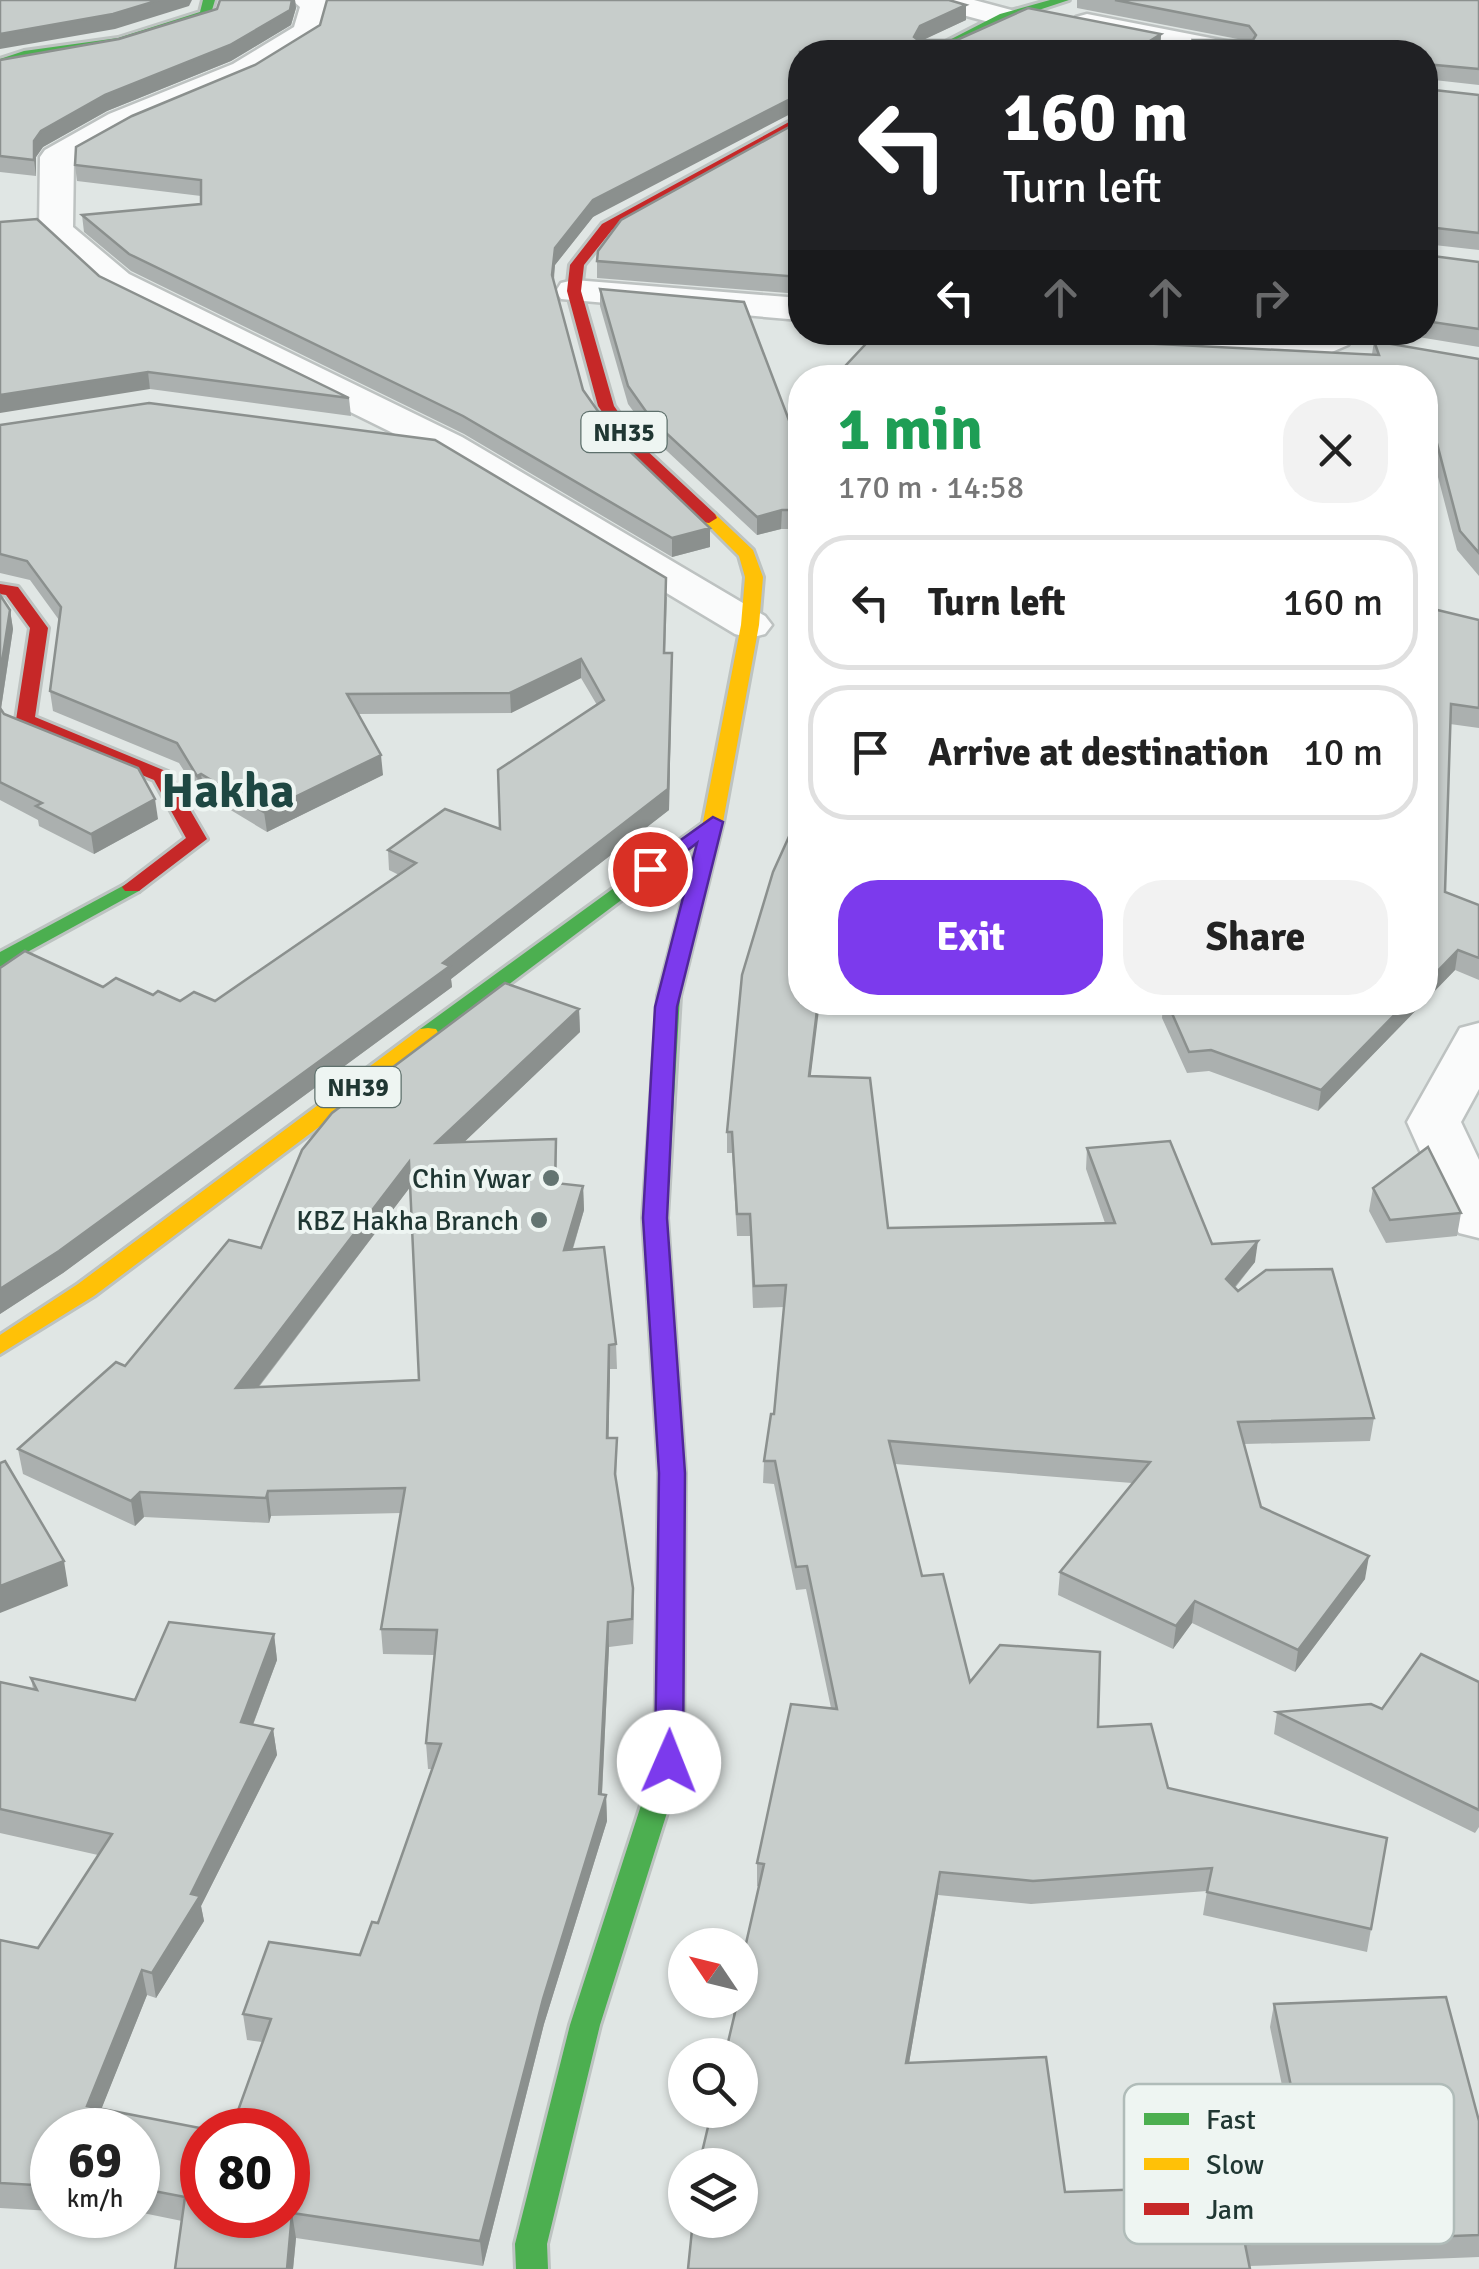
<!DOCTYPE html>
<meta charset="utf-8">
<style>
:root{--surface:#fff;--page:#f2f2f2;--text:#222;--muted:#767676;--line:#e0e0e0;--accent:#7c3aed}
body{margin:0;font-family:Signika,sans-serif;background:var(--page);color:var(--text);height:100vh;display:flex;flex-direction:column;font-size:38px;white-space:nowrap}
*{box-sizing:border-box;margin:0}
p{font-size:32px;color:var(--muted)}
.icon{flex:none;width:55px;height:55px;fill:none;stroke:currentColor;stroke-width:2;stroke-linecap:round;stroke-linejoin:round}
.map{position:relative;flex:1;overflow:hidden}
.details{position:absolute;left:788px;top:365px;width:650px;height:650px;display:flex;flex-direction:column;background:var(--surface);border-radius:40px;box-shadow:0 2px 8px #0004}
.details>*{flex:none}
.top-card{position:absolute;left:788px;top:40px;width:650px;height:305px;border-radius:40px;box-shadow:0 2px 8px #0004;background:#202124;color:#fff;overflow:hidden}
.needle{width:65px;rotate:305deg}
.controls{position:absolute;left:668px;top:1928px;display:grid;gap:20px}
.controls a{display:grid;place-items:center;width:90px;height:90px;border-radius:50%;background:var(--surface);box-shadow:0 2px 8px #0004;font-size:50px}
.speed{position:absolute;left:30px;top:2108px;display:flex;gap:20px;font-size:50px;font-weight:700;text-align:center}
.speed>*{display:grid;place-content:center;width:130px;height:130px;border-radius:50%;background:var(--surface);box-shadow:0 2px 8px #0004;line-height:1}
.speed small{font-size:25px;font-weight:400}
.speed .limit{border:15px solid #d22;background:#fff;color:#111}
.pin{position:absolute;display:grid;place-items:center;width:85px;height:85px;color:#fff;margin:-42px;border:5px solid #fff;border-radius:50%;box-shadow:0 2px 10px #0007}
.me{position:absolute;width:110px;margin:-55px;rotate:1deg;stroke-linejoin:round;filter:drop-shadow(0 0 8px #0008)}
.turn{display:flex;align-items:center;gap:35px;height:210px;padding:0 50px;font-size:45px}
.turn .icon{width:130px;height:130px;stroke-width:2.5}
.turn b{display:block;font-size:70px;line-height:85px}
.lanes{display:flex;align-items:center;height:95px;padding:0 50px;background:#0003;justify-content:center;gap:50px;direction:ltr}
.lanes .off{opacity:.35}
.round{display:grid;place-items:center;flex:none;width:105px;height:105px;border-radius:40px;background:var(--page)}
.summary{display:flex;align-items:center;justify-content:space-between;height:170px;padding:0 50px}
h1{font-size:60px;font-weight:700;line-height:75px;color:#1e9e55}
.primary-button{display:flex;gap:20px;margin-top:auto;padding:20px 50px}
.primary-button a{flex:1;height:115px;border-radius:40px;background:var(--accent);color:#fff;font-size:40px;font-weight:700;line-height:115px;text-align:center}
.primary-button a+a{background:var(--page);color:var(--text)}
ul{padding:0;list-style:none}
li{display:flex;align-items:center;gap:30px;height:135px;margin:0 20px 15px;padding:0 30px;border:5px solid var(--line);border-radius:40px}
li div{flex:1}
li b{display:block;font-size:38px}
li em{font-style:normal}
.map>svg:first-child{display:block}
</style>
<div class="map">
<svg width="1479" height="2269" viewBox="0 0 1479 2269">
<rect width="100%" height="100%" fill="#e0e6e4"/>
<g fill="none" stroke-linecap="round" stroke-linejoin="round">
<defs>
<g id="street">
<polygon points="292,0 329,0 319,37 255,77 132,128 74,161 73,227 129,274 462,437 765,616 772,625 765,634 750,638 735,634 438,456 398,449 392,441 397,435 103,290 44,237 39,230 40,157 45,150 109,114 233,64 294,27 300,7"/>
<polygon points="924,0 974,0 1015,11 1019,17 1015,23 1004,26 929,6"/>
<polygon points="1087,14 1236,43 1247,45 1251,52 1191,52 1076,29 1072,23 1076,17"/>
<polygon points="574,280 800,298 800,320 561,299 556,291 561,283"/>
<polygon points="1089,332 1191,332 1298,341 1315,332 1350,332 1354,337 1348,345 1304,364 1222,359 1107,343 1094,340"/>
<polygon points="1479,1023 1479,1089 1461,1122 1479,1160 1479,1238 1459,1233 1451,1220 1407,1122 1460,1028"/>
</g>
<g id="fast">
<polygon points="203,0 215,0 210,17 120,46 26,59 0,67 0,59 24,51 118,38 200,12"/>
<polygon points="1050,0 1069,0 1008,20 941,52 926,52 1000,14"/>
<polygon points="713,816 723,822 720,826 436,1039 420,1039 417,1034 420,1029"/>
<polygon points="132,881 139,883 142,887 139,891 0,967 0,952"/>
<polygon points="669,990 680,996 667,1218 685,1473 683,1762 600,2025 547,2244 548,2269 516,2269 515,2244 570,2025 655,1762 659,1473 643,1218 658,996"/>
</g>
<g id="slow">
<polygon points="709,513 715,514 753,550 763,577 759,625 723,822 680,996 669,1002 658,996 703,822 741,625 745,577 739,556 701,518"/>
<polygon points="428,1028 436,1029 439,1034 436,1039 94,1296 0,1354 0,1335 78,1284 420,1029"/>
</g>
<g id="jam">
<polygon points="800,116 800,125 612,230 584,265 581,291 614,406 642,446 715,514 717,518 709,523 703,522 630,452 598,406 567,291 570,265 602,224"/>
<polygon points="0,584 18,587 48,628 35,717 168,772 207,839 139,891 125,891 122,887 186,838 154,780 18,724 16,720 30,628 6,595 0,594"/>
</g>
</defs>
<use href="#street" stroke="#bdc2c1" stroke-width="5"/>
<use href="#fast" stroke="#bdc3c1" stroke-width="6"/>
<use href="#slow" stroke="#bdc3c1" stroke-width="6"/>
<use href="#jam" stroke="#bdc3c1" stroke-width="6"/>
<use href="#street" fill="#fafbfb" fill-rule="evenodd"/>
<use href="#fast" fill="#4caf50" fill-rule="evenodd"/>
<use href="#slow" fill="#ffc107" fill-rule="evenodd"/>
<use href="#jam" fill="#c62828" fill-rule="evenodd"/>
</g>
<g fill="#abb0af" fill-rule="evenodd">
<polygon points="220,0 295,0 296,8 291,25 231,61 107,111 43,147 36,157 36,176 0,172 0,60 119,39 217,9"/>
<polygon points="1077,0 1479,0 1479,85 1425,79 1425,52 1192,52 1193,40 1243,40 1077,8"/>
<polygon points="966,20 922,40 1161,34 1160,49 800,52 593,217 555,265 554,281 583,390 619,441 710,547 672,557 464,434 131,271 84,232 82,215 201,204 201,196 77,181 75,165 255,65 320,25"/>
<polygon points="1425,89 1479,95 1479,250 1425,244"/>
<polygon points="800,121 800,294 597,278 597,261"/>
<polygon points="1425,255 1479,262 1479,347 1388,332 1425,332"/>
<polygon points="99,276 349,398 351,416 150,389"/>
<polygon points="600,289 790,423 800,413 800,529 781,529 757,535 653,438 628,404 600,306"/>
<polygon points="1374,341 1479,359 1479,576 1457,550 1432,454 1425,453 1425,378 1166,344 1372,354"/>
<polygon points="0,425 667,597 665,653 672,653 672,672 669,810 451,979 452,987 63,1273 0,1314 0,968 153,995 180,1001 215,1001 399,875 389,870 388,850 500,829 597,705 581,678 511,713 358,714 383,775 267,832 204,794 200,796 179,763 53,711 50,691 59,620 30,580 0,573"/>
<polygon points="0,595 10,610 13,629 1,709 4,714 158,819 94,854 39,826 38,820 0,800"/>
<polygon points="1425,607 1479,620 1479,728 1450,724 1445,892 1479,905 1479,980 1455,970 1425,1001"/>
<path d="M505 983 579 1009 580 1032 464 1142 556 1139 557 1183 583 1186 584 1210 573 1249 604 1247 616 1344 617 1369H610L608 1438H617L616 1484 633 1588 634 1613 633 1644 609 1647 602 1795H606L607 1821 544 2024 483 2266 296 2238 293 2269H175L182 2221 138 2212V2130H52V2211L0 2208V1940L38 1948 98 1855 0 1833V1682L33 1689 31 1678 135 1700 169 1622 274 1634 277 1660 253 1725 273 1729 277 1755 201 1906 204 1921 156 1998 147 1995 101 2109 210 2130H202V2215H288V2130H231L262 2042 247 2040 243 2014 269 1942 360 1955 372 1922 378 1923 432 1769H428L426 1743 434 1655 383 1654 381 1629 401 1513 271 1516 269 1523 144 1517 135 1526 23 1474 18 1449 116 1362 125 1366 229 1240 261 1248 302 1150 332 1113ZM410 1187 419 1380 259 1387 352 1264Z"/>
<polygon points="1053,1002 1096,1002 1096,1004"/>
<polygon points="1163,1002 1424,1002 1318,1111 1209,1071 1187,1073 1162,1018"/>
<polygon points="811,1076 888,1228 1105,1223 1086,1169 1087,1148 1212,1244 1255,1262 1235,1288 1374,1418 1370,1441 1244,1444 1261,1507 1365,1579 1295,1672 1192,1623 1173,1649 1058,1595 1060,1572 1132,1483 895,1464 922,1576 970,1682 1098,1727 1168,1788 1387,1838 1367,1952 1203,1915 1207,1891 1031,1904 938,1895 909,2063 1065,2192 1302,2183 1270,2027 1274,2004 1479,2121 1479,2257 1250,2266 688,2269 733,2019 733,2000 740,2000 759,1887 757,1886 757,1863 831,1708 806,1589 796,1590 774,1484 763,1483 764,1461 774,1414 784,1307 753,1308 750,1236 737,1236 732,1153 727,1153 727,1132"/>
<polygon points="1373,1188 1461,1213 1457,1236 1386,1243 1369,1211"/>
<polygon points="1479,1682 1479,1827 1475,1833 1274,1734 1277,1712 1382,1709"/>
</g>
<g fill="#8b908e">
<polygon points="159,0 192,0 189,6 115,29 0,49 0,34"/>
<polygon points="292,0 295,0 296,8 291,25 231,61 107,111 43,147 36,157 36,176 34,160 34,141 41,131 105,95"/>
<polygon points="966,5 966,20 919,42 914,37 920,26"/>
<polygon points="1161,34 1160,49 1155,52 1132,52"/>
<polygon points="800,94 800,109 593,217 555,265 552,292 552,275 555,248 593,200"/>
<polygon points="148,372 150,389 0,413 0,395"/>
<polygon points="782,510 781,529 757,535 757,517"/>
<polygon points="710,528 710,547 672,557 672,538"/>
<polygon points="10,610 13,629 0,715 0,674"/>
<polygon points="672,653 669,810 451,979 452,987 63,1273 0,1314 0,1289 443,963"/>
<polygon points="581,659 581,678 511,713 510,693"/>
<polygon points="381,755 383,775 267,832 264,812"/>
<polygon points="201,774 204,794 200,796 197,776"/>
<polygon points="155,799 158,819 94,854 91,834"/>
<polygon points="1458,950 1455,970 1425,1001 1425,984"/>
<polygon points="818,1002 820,1002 808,1098 809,1076"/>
<polygon points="1407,1002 1424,1002 1318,1111 1321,1090"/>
<polygon points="579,1009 580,1032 438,1167 436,1143"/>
<polygon points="409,1162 411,1186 239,1412 236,1388"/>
<polygon points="583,1186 584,1210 565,1274 564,1250"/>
<polygon points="1258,1241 1255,1262 1223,1301 1226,1279"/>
<polygon points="609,1345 610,1369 608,1462 607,1438"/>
<polygon points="268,1491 271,1516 269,1523 266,1498"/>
<polygon points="140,1492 144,1517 135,1526 131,1501"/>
<polygon points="1369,1556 1365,1579 1295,1672 1298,1650"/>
<polygon points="64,1561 68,1586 0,1613 0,1586"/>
<polygon points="1195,1601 1192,1623 1173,1649 1176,1626"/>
<polygon points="608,1622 609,1647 601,1812 606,1795 607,1821 544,2024 483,2266 480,2241 543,1999 599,1794"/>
<polygon points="274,1634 277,1660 244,1748 241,1722"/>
<polygon points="273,1729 277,1755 201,1906 204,1921 156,1998 152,1973"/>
<polygon points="940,1872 938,1895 905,2086 906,2063"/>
<polygon points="142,1970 147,1995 93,2130 87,2106"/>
<polygon points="292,2213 296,2238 293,2269 287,2269"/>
</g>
<g fill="#c7cdcb" stroke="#8b908e" stroke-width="2.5" fill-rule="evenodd">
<polygon points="0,0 159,0 113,14 0,34"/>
<polygon points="220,0 292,0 290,10 230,45 105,95 41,131 34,141 34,160 0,156 0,60 119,39 217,9"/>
<polygon points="327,0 949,0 966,5 920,26 914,37 918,40 957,40 1028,8 1161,34 1132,52 800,52 800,94 593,200 555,248 552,275 583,390 619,441 710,528 672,538 463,416 129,254 82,215 201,204 201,180 75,165 76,147 132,116 255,65 320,25"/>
<polygon points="1115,0 1479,0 1479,69 1425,64 1425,52 1200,52 1193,40 1253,40 1256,35 1249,26"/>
<polygon points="1425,89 1479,95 1479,233 1428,227 1425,229"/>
<polygon points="800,121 800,277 597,261 598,251 621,220"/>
<polygon points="37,219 99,276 349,398 148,372 0,395 0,222"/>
<polygon points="1425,255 1479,262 1479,329 1425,321"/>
<polygon points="600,289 744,302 790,423 800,413 800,510 782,510 757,517 652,420 628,386"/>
<polygon points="877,332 1135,332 1167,337 1157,344 1379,355 1374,341 1479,359 1479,553 1460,531 1435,436 1425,435 1425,378 834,378"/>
<polygon points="149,403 435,440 666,578 664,653 672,653 668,789 443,963 450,966 59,1251 0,1289 0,968 25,951 103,987 116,978 153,995 158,991 180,1001 194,992 215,1001 416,863 388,850 445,809 500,829 498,770 604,700 581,659 510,693 347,694 381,755 264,812 201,774 197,776 177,743 50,691 61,607 27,561 0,554 0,425"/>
<polygon points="0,595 10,610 0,674"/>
<polygon points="1425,607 1479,620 1479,708 1451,704 1445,892 1479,905 1479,958 1458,950 1425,984"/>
<polygon points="0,708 4,714 138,768 155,799 91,834 36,806 42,803 0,782"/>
<polygon points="796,821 800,821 800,1002 818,1002 809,1076 870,1078 888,1228 1115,1223 1087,1148 1170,1141 1212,1244 1258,1241 1226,1279 1238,1291 1266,1270 1332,1269 1374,1418 1238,1422 1261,1507 1369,1556 1298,1650 1195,1601 1176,1626 1060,1572 1150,1462 889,1441 922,1576 943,1574 970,1682 1000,1645 1100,1652 1098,1727 1151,1724 1168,1788 1387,1838 1371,1929 1207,1892 1212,1868 1033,1881 940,1872 906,2063 1046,2057 1065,2192 1311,2183 1274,2004 1446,1997 1479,2121 1479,2235 1245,2244 1250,2269 688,2269 693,2220 740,2220 740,2165 699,2165 712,2110 740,2110 740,2055 725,2055 738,2000 740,2000 740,1970 764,1864 757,1863 791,1704 837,1709 807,1566 796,1567 775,1461 764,1461 771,1414 774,1414 786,1285 754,1286 750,1214 737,1214 732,1132 727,1132 742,975 773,872"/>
<path d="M505 983 579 1009 436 1143 556 1139 555 1183 583 1186 564 1250 604 1247 616 1344 609 1345 607 1438H617L615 1474 633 1588 632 1619 608 1622 599 1794 606 1795 543 1999 480 2241 292 2213 287 2269H175L185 2197 138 2188V2130H52V2186L0 2183V1940L38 1948 112 1834 0 1809V1682L37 1690 31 1678 135 1700 169 1622 274 1634 241 1722 273 1729 191 1894 200 1896 152 1973 142 1970 87 2106 210 2130H202V2215H288V2130H231L271 2019 243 2014 269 1942 360 1955 372 1922 378 1923 441 1744 426 1743 437 1630 381 1629 405 1488 268 1491 266 1498 140 1492 131 1501 18 1449 116 1362 125 1366 229 1240 261 1248 302 1150 332 1113ZM409 1162 419 1380 236 1388Z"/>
<polygon points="1167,1002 1407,1002 1321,1090 1211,1050 1189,1052"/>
<polygon points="1428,1147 1461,1213 1390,1220 1373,1188"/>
<polygon points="5,1461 64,1561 0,1586 0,1463"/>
<polygon points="1421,1654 1479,1682 1479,1810 1277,1712 1371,1704 1382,1709"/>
</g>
<polygon fill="#7c3aed" stroke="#51269a" stroke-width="2.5" points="713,817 723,822 677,1007 667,1218 685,1473 683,1762 679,1770 669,1773 659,1770 655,1762 659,1473 643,1218 655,1007 697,843 657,874 643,874 640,869"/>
<g fill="#637471" stroke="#eef5f2" stroke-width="4">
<circle cx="551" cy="1178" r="10"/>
<circle cx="539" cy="1220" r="10"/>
</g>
<g text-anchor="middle" stroke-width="8" stroke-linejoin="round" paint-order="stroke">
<g fill="#eef5f2" stroke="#5e706c" stroke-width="2.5">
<rect x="581.5" y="412" width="85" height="40" rx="8"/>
<rect x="315.5" y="1067" width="85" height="40" rx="8"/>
</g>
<g font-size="25" font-weight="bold" fill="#203733">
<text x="624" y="441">NH35</text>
<text x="358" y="1096">NH39</text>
</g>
<g font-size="28" fill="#203733" stroke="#eef5f2" text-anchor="end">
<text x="531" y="1188">Chin Ywar</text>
<text x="519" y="1230">KBZ Hakha Branch</text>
</g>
<g font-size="48" font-weight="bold" fill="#1e4742" stroke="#eef5f2">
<text x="228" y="807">Hakha</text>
</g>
</g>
<rect x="1124" y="2084" width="330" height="160" rx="15" fill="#eef5f2" stroke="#b0bcb9" stroke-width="2.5"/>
<rect x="1144" y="2113" width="45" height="12" fill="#4caf50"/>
<rect x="1144" y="2158" width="45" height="12" fill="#ffc107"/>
<rect x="1144" y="2203" width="45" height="12" fill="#c62828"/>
<g font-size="28" fill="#203733">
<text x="1206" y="2129">Fast</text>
<text x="1206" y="2174">Slow</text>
<text x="1206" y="2219">Jam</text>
</g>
</svg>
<div class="controls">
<a><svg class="needle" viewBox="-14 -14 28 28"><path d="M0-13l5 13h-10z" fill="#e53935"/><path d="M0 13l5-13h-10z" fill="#767676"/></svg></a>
<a><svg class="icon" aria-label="search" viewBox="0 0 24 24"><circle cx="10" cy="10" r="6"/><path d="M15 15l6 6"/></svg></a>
<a><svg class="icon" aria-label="layers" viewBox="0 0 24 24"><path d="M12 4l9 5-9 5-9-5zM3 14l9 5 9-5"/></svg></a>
</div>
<div class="speed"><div>69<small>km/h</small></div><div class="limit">80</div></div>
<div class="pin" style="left:650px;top:869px;background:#d93025"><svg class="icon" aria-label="arrive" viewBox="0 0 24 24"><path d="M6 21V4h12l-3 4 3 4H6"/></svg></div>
<svg class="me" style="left:669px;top:1762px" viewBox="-20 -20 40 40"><circle r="19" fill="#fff"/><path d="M0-13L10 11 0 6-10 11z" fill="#7c3aed"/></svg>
<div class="top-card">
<div class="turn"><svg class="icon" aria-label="left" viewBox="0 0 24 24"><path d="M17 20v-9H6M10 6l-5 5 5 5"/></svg><div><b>160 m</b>Turn left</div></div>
<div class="lanes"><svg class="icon" aria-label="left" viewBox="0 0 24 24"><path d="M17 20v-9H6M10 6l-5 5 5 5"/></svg><svg class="icon off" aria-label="ahead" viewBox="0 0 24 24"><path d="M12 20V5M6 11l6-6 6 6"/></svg><svg class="icon off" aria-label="ahead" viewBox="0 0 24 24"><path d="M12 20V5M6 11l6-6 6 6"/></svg><svg class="icon off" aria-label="right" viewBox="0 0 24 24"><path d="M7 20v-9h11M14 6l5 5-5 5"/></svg></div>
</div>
<section class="details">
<div class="summary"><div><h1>1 min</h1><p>170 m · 14:58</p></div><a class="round"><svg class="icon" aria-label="close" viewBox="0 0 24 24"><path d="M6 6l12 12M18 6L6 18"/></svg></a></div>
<ul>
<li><svg class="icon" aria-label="left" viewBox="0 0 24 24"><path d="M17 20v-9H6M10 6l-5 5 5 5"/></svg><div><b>Turn left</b></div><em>160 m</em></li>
<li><svg class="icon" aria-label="arrive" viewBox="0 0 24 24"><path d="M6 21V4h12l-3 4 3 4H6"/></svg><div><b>Arrive at destination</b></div><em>10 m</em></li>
</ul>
<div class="primary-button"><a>Exit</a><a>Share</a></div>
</section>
</div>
